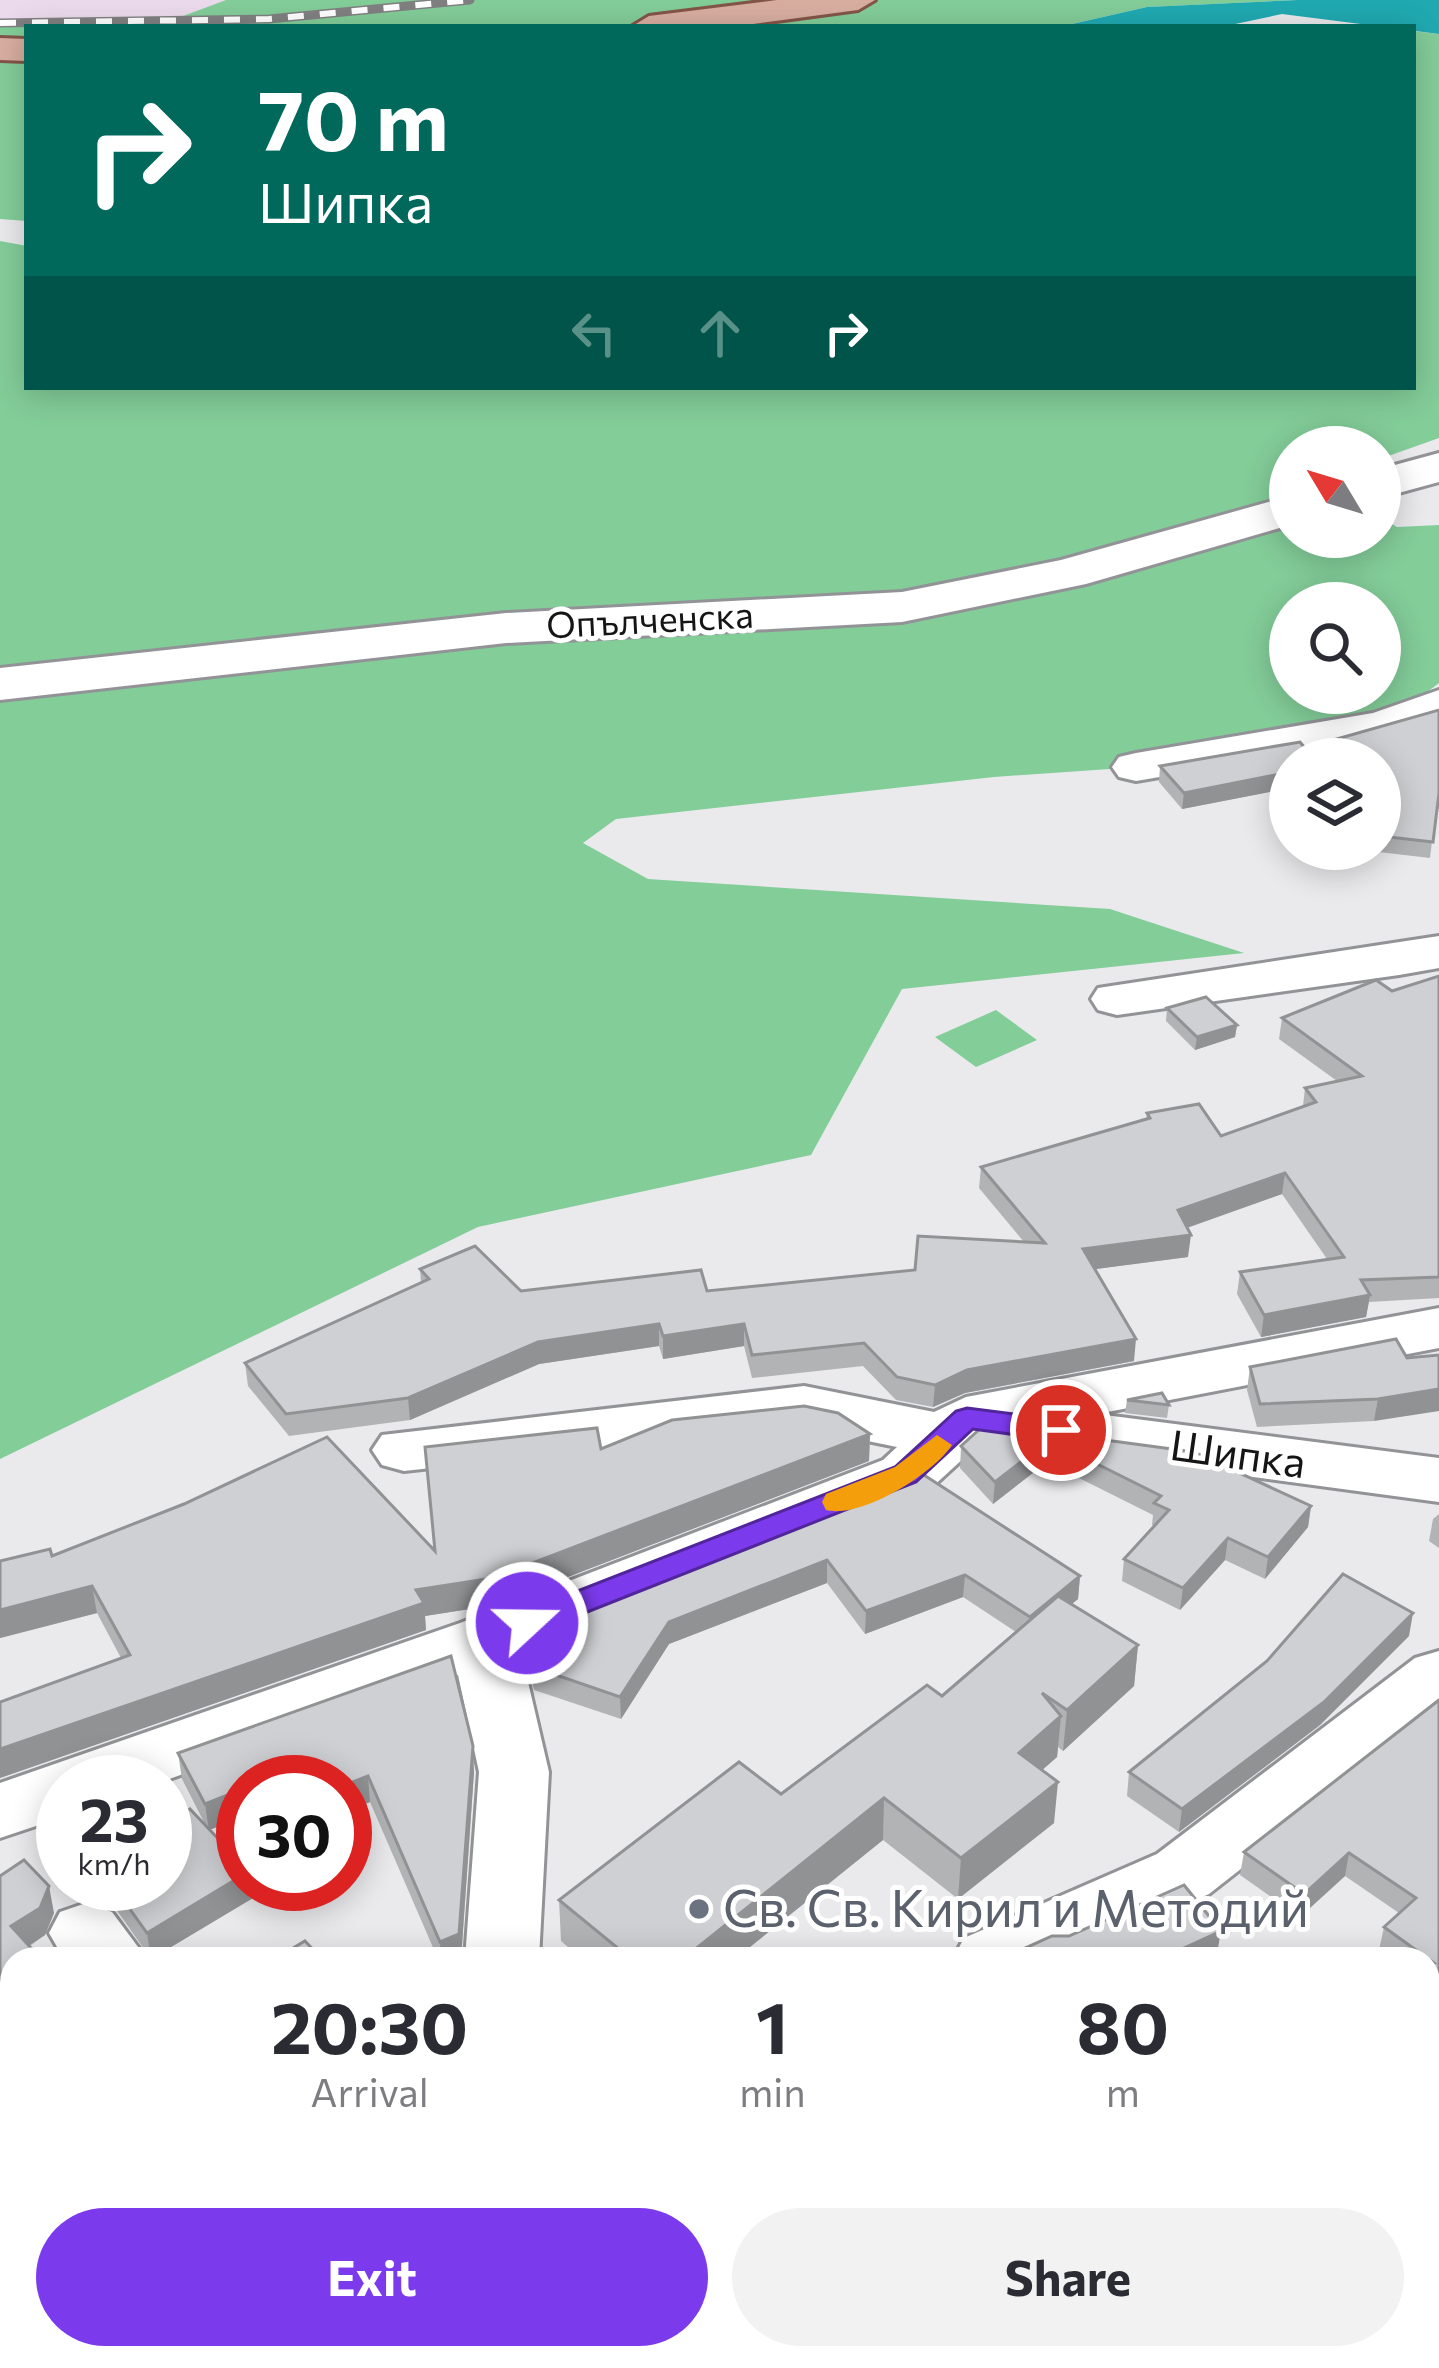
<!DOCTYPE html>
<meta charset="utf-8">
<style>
:root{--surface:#fff;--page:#f2f2f3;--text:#2b2b33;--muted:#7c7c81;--accent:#7c3aed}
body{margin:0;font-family:Commissioner,sans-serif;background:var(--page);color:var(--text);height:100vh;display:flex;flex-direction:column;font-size:45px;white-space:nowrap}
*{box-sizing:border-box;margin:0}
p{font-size:39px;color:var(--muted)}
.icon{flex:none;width:66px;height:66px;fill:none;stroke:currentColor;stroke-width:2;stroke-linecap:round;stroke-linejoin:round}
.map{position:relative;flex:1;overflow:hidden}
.details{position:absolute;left:0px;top:1947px;width:1440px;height:423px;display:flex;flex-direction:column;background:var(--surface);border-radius:36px 36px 0 0;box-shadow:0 6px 30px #0003}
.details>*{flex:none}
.hud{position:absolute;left:24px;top:24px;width:1392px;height:366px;border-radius:0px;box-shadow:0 6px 30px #0003;background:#00695c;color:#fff;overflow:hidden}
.needle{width:78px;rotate:308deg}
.buttons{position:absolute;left:1269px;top:426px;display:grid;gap:24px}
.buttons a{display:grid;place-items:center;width:132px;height:132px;border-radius:50%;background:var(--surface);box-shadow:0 6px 30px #0003;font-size:60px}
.speed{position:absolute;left:36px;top:1755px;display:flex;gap:24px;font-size:60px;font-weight:700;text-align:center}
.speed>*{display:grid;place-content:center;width:156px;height:156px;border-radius:50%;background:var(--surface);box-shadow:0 6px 30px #0003;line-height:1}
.speed small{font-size:30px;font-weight:400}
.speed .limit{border:18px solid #d22;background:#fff;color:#111}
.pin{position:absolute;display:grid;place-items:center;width:102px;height:102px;color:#fff;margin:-51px;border:6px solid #fff;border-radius:50%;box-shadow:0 3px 12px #0007}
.me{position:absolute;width:132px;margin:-66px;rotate:69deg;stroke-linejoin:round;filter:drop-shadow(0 0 9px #0008)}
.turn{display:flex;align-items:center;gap:42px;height:252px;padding:0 36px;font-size:54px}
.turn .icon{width:156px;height:156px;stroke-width:2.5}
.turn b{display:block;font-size:84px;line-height:102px}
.lanes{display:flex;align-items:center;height:114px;padding:0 36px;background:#0003;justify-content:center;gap:60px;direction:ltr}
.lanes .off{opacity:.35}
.eta{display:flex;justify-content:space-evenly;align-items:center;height:204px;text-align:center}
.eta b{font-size:72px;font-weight:700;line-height:84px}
.action{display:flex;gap:24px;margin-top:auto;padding:24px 36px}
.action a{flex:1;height:138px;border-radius:72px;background:var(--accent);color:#fff;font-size:48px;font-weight:700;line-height:138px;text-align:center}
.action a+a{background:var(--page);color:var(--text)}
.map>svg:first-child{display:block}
</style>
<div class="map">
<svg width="1439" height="2368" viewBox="0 0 1439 2368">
<rect width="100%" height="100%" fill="#eaeaed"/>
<polygon fill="#ebdaec" points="0,0 226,0 167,22 0,23"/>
<g fill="#83cd99" fill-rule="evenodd">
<polygon points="226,0 1297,0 1147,7 1059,27 27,27 27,221 0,219 0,21 167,22"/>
<path d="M1413 31 1439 34V438L1380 459V447H1290V537H1380V517L1397 527 1439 525V683L1383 725 1167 765 994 777 616 819 583 843 648 879 1110 909 1244 953 902 989 811 1155 478 1227 0 1459V241L27 246V387H1413ZM1290 603H1380V693H1290Z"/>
<polygon points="996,1010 1037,1040 976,1067 935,1037"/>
</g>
<polygon fill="#20a9b1" points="1297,0 1439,0 1439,34 1282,14 1221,27 1059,27 1147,7"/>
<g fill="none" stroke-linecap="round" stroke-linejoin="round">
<defs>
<g id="minor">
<polygon points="1439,690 1439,720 1383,739 1136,781 1119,777 1112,767 1119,757 1136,753 1373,713"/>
<polygon points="1439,936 1439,968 1399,975 1117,1015 1098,1010 1091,999 1098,988"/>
<polygon points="1439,1308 1439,1348 1097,1414 1439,1458 1439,1502 1015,1445 990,1434 929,1490 521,1652 549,1772 539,1959 465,1959 479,1772 458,1675 161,1782 63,1782 63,1817 0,1838 0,1783 460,1623 883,1460 897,1447 804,1428 404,1471 382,1465 372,1450 382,1435 804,1386 934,1412 966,1397"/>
<polygon points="1439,1651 1439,1713 1209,1894 1064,1959 953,1959 964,1938 1157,1854 1415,1658"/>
<polygon points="86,1903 112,1912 147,1959 64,1959 49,1933 60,1912"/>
<polygon points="0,2259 12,2264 12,2341 0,2336"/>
<polygon points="48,2358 142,2358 147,2368 53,2368"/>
</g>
<g id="tertiary">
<polygon points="1439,453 1439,482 1380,498 1380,469"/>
<polygon points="1290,496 1290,525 1086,584 902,622 506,643 0,700 0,668 506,613 902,592 1061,560"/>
</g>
<g id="primary">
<polygon points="777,0 875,0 858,10 731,27 631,27 649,16"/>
<polygon points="0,38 27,39 27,61 0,60"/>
</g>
</defs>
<use href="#minor" stroke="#929396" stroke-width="6"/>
<use href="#tertiary" stroke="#929396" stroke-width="6"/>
<use href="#primary" stroke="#835547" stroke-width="6"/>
<use href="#minor" fill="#fff" fill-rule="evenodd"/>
<use href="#tertiary" fill="#fff" fill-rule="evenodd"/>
<use href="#primary" fill="#d8aea0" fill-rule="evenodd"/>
<defs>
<polyline id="rail" points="0,23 269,19 470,0"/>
</defs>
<use href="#rail" stroke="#808082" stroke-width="9"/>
<use href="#rail" stroke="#fff" stroke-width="6" stroke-dasharray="16" stroke-linecap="butt"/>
</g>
<g fill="#b2b3b5">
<polygon points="1439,710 1439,809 1436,809 1430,858 1353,849 1380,849 1380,759 1290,759 1290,788 1182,809 1159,782 1160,766 1305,748"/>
<polygon points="1439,976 1439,1298 1369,1302 1366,1317 1261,1337 1237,1294 1240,1272 1327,1259 1282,1194 1187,1228 1188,1257 1095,1269 1134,1361 965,1393 933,1407 896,1400 863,1366 752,1378 744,1346 663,1359 659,1346 539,1364 410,1420 289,1436 248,1386 245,1363 421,1283 420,1269 521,1291 707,1291 915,1270 1024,1242 979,1188 981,1167 1146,1120 1147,1113 1221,1136 1303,1106 1305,1088 1337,1081 1279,1039 1282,1018 1392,991"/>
<polygon points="1167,1008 1237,1025 1235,1037 1195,1050 1166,1021"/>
<polygon points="1407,1358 1374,1421 1257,1427 1247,1390 1250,1367"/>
<polygon points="1127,1400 1169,1405 1167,1418 1125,1413"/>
<polygon points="1016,1428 1311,1506 1308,1527 1265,1579 1225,1560 1180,1610 1122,1581 1124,1559 1154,1526 1152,1525 1153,1515 1047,1462 993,1504 960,1468 961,1446"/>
<polygon points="870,1434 869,1461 495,1605 425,1616 426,1630 0,1778 0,1702 121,1658 97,1613 0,1638 0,1561 52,1556 434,1550 601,1449"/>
<polygon points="924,1475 1080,1576 1078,1599 1072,1604 1138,1645 1134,1686 1063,1751 1058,1747 1057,1757 1042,1770 1054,1823 958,1899 883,1840 735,1959 582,1959 561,1941 559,1900 781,1794 942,1696 1016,1632 963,1597 865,1634 827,1583 669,1644 621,1719 534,1690 526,1655 525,1632"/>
<polygon points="1439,1514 1439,1548 1429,1541 1433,1519"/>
<polygon points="1409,1636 1320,1725 1179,1832 1127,1796 1129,1772"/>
<polygon points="1439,1700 1439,2040 1428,2043 1428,1959 1391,1959 1379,1950 1384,1927 1399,1913 1345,1876 1300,1917 1240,1875 1244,1852"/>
<polygon points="178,1753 474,1772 461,1959 438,1959 370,1802 345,1812 345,1782 243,1782 243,1817 209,1830 253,1898 151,1959 116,1909 94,1896 92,1884 165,1884 207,1828 182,1779"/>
<polygon points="0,1876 54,1913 45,1935 12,1959 12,2155 0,2141"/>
<polygon points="0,2172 12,2179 12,2358 4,2318 10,2314 10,2261 0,2255"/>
<polygon points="147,2358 290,2358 301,2368 154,2368"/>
<polygon points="386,2358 703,2358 708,2368 329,2368 374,2368"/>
<polygon points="753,2358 877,2358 877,2368 767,2368"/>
<polygon points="1050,2358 1206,2358 1217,2368 1062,2368"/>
<polygon points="1344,2358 1428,2358 1439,2368 1348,2368"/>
</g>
<g fill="#919294">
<polygon points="1290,772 1290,788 1182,809 1184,793"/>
<polygon points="1237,1025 1235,1037 1195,1050 1197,1037"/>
<polygon points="1285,1173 1282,1194 1175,1232 1178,1210"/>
<polygon points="1191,1235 1188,1257 1081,1271 1083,1249"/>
<polygon points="1370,1295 1366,1317 1261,1337 1264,1315"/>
<polygon points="659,1324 659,1346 539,1364 410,1420 408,1398 538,1342"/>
<polygon points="744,1324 744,1346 663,1359 663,1336"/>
<polygon points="1136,1339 1134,1361 965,1393 933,1407 935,1385 967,1370"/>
<polygon points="1439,1389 1439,1411 1374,1421 1378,1399"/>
<polygon points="870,1434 869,1461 495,1605 425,1616 426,1630 0,1778 0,1749 416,1590"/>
<polygon points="1049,1440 1047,1462 993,1504 995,1482"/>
<polygon points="1311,1506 1308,1527 1265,1579 1268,1557"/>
<polygon points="1228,1538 1225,1560 1180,1610 1183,1588"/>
<polygon points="827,1560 827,1583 669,1644 621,1719 620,1697 669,1622"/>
<polygon points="965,1575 963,1597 865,1634 866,1611"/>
<polygon points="1080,1576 1078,1599 1028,1640 1030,1617"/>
<polygon points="92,1586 97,1613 0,1638 0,1610"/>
<polygon points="1413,1613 1409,1636 1320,1725 1179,1832 1182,1809"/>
<polygon points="1138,1645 1134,1686 1063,1751 1067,1710"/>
<polygon points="1061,1716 1057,1757 1015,1794 1019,1753"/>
<polygon points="473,1746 474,1772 461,1959 441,1959 440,1942"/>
<polygon points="368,1776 370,1802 345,1812 345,1785"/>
<polygon points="1058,1782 1054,1823 958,1899 961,1858"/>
<polygon points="243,1789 243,1817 209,1830 205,1804"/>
<polygon points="884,1798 883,1840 735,1959 683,1959"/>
<polygon points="1349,1853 1345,1876 1300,1917 1304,1894"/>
<polygon points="243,1875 243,1884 251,1884 253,1898 151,1959 147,1933"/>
<polygon points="49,1886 54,1913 45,1935 17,1953 11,1926"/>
<polygon points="1221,1931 1216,1959 1160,1959"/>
<polygon points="1439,2019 1439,2040 1428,2043 1428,2022"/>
<polygon points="1439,2147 1439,2163 1428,2182 1428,2165"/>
<polygon points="68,2358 78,2358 80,2368 62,2368"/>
<polygon points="511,2358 533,2358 534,2367 499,2368"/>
</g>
<g fill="#cfd0d3" stroke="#919294" stroke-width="3">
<polygon points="1439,710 1439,793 1433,842 1380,836 1380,759 1373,759 1374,756 1359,759 1290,759 1290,772 1184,793 1160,766 1300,742 1305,748"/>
<polygon points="1439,976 1439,1277 1361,1280 1370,1295 1264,1315 1240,1272 1344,1257 1285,1173 1178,1210 1191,1235 1083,1249 1136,1339 967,1370 935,1385 897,1377 864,1343 752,1355 744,1324 663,1336 659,1324 538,1342 408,1398 286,1414 245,1363 429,1279 420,1269 475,1246 521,1291 701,1270 707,1291 915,1270 918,1236 1045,1243 981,1167 1150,1118 1147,1113 1199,1104 1221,1136 1316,1102 1305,1088 1362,1076 1282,1018 1376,980 1392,991"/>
<polygon points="1206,997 1237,1025 1197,1037 1167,1008"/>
<polygon points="1396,1339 1407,1358 1439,1355 1439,1389 1378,1399 1260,1404 1250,1367"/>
<polygon points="1162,1393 1169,1405 1127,1400"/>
<polygon points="804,1406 838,1413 870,1434 493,1578 416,1590 424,1603 0,1749 0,1702 130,1655 92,1586 0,1610 0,1561 50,1549 52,1556 184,1504 327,1437 435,1551 425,1447 597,1428 601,1449 672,1420"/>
<polygon points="992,1418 1016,1428 1194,1452 1311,1506 1268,1557 1228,1538 1183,1588 1124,1559 1169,1510 1154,1503 1161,1496 1049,1440 995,1482 961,1446"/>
<polygon points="924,1475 1080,1576 1030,1617 965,1575 866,1611 827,1560 669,1622 620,1697 533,1667 525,1632"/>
<polygon points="1343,1574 1413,1613 1324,1702 1182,1809 1129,1772 1267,1661"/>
<polygon points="1058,1596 1138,1645 1067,1710 1042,1693 1061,1716 1019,1753 1058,1782 961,1858 884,1798 683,1959 631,1959 559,1900 739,1762 781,1794 927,1685 942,1696"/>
<polygon points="451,1656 473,1746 459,1934 440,1942 368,1776 345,1785 345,1782 275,1782 272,1778 262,1782 243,1782 243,1789 205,1804 178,1753"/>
<polygon points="1439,1700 1439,2019 1428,2022 1428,1965 1434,1963 1384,1927 1416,1898 1349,1853 1304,1894 1244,1852"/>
<polygon points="190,1809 243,1865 243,1875 147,1933 112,1884 165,1884 165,1824"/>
<polygon points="24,1860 49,1886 40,1908 11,1926 41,1959 12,1959 12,2136 0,2122 0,1876"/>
<polygon points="1184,1885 1221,1931 1160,1959 1001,1959 1052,1936 1069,1936"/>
<polygon points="305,1941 322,1959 275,1959"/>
<polygon points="1428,2123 1439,2129 1439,2147 1428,2165"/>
<polygon points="0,2172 12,2179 12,2358 68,2358 62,2368 0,2368 0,2316 4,2318 10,2314 10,2237 0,2232"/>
<polygon points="1439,2300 1439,2367 1364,2368 1360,2358 1428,2358 1428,2302"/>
<polygon points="173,2358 290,2358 301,2368 187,2368"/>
<polygon points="340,2358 364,2358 374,2368 386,2358 477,2358 478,2365 474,2368 329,2368"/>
<polygon points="483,2358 511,2358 499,2368 489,2368"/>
<polygon points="547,2358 703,2358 708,2368 555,2368"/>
<polygon points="790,2358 877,2358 875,2368 804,2368"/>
<polygon points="1085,2358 1206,2358 1217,2368 1097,2368"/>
</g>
<polygon fill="#7c3aed" stroke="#51269a" stroke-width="3" points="967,1408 1061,1420 1076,1430 1061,1441 973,1429 916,1482 539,1631 527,1635 511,1623 516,1615 895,1467 956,1411"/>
<path fill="#f59e0b" d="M937 1435 952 1445C933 1474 861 1519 826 1510L822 1502 826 1494 895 1467Z"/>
<circle fill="#6b7280" stroke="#fff" stroke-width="4.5" cx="699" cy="1909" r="12"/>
<g text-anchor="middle" stroke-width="10" stroke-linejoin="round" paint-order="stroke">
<g font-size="36" fill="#151516" stroke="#fff">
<text transform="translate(650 620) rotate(-3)" y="13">Опълченска</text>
</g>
<g font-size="42" fill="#151516" stroke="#fff">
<text transform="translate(1238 1454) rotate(8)" y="15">Шипка</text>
</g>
<g font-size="51" fill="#5b616d" stroke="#fff" text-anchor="start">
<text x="723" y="1927">Св. Св. Кирил и Методий</text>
</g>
</g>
</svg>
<div class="buttons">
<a><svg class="needle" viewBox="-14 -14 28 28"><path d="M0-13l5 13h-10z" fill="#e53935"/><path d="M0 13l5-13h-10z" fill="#7c7c81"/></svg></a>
<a><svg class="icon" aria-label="search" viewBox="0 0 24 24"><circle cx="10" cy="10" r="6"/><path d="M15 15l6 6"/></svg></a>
<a><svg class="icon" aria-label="layers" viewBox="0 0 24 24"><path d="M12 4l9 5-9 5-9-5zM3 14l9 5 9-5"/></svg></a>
</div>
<div class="speed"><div>23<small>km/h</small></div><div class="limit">30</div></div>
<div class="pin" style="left:1061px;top:1430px;background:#d93025"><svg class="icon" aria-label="arrive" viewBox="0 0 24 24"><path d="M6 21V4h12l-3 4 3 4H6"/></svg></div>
<svg class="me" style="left:527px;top:1623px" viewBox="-20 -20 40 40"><circle r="17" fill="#7c3aed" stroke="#fff" stroke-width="3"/><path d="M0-11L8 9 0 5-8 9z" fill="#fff"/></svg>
<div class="hud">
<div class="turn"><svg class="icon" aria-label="right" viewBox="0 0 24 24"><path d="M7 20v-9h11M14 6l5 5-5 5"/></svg><div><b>70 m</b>Шипка</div></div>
<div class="lanes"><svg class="icon off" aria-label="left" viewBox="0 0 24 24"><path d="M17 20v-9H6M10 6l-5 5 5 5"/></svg><svg class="icon off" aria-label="ahead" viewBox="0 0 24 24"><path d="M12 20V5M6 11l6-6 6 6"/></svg><svg class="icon" aria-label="right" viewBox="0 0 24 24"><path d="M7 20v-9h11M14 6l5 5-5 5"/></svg></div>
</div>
<section class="details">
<div class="eta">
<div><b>20:30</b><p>Arrival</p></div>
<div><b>1</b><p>min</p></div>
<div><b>80</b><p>m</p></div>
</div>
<div class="action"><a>Exit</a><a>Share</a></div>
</section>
</div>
